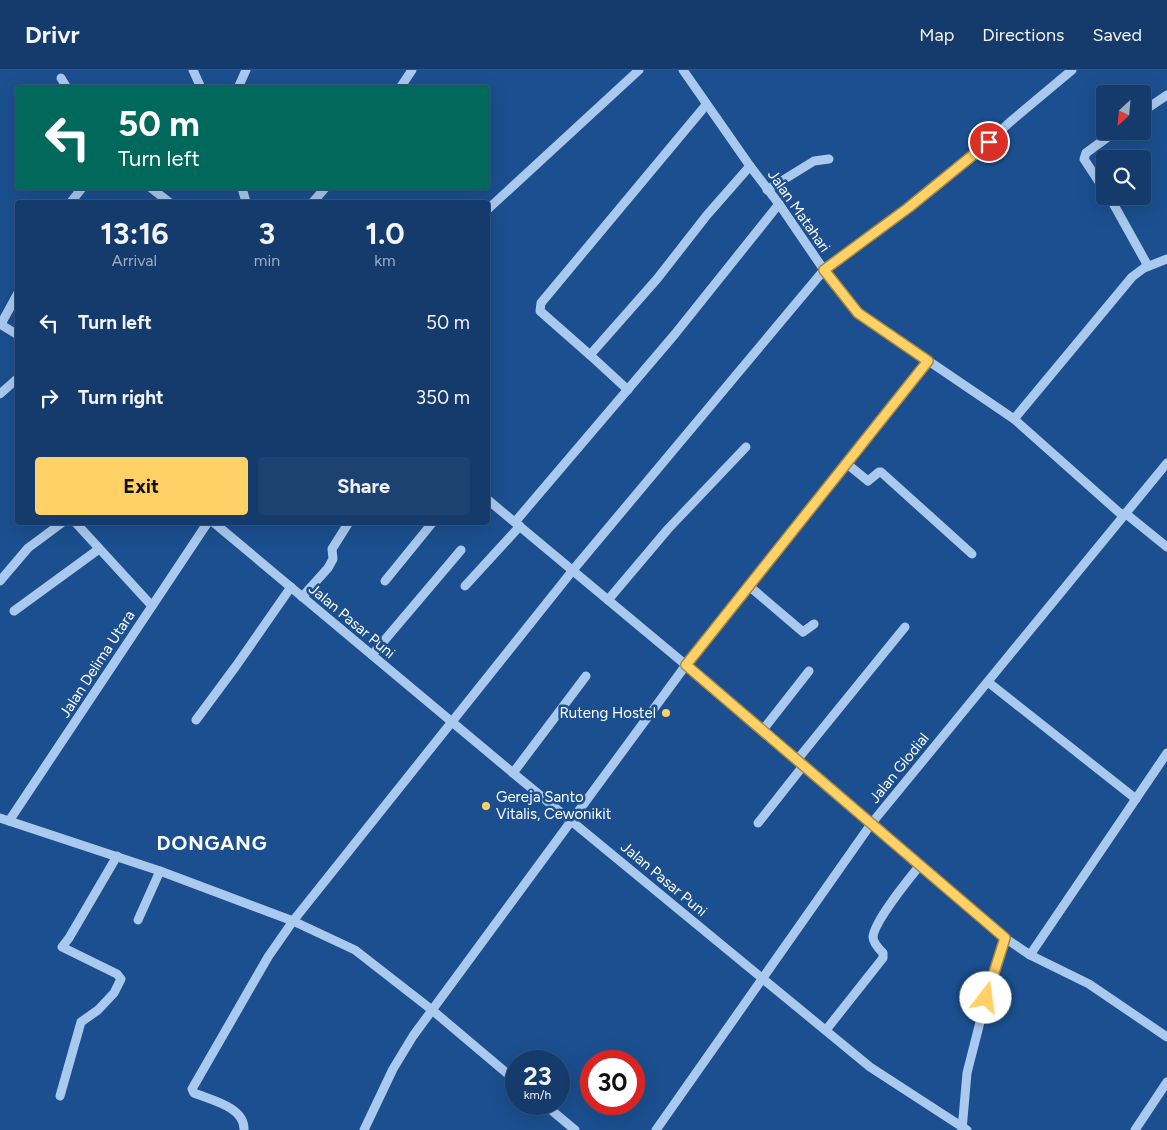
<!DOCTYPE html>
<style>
:root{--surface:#143b6b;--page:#1d4271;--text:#f1f3f6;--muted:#9dadc1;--line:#33557e;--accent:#ffd166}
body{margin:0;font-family:Figtree,sans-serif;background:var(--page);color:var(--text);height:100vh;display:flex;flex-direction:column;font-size:19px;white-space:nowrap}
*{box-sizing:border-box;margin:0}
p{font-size:16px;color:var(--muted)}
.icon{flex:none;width:28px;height:28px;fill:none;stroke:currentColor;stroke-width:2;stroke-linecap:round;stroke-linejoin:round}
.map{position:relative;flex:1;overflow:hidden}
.panel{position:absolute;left:15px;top:130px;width:475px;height:325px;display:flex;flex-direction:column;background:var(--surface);border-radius:5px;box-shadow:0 5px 20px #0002,0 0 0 1px var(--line)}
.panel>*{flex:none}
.guide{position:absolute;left:15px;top:15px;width:475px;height:105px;border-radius:5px;box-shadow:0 5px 20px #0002,0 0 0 1px var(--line);background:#00695c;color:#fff;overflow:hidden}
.needle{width:32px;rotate:206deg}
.tools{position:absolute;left:1096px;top:15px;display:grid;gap:10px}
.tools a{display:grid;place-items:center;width:55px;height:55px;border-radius:5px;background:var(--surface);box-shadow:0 5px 20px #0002,0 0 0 1px var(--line);font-size:25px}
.speed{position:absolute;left:505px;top:980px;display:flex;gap:10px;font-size:25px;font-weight:700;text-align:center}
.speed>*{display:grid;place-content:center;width:65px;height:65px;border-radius:50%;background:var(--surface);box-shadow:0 5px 20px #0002,0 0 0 1px var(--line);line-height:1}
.speed small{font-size:12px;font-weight:400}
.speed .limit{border:8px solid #d22;background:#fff;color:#111}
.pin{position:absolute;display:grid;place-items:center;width:42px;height:42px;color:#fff;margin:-21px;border:2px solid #fff;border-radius:50%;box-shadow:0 1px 5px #0007}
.me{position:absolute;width:55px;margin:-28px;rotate:15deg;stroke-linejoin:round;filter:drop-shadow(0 0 4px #0008)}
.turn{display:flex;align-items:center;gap:18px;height:105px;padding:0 20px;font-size:22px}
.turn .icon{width:65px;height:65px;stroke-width:2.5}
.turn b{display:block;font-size:35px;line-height:42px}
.eta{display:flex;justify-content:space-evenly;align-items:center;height:85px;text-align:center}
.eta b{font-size:30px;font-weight:700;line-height:35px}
.action{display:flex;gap:10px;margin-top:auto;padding:10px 20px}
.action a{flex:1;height:58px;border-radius:5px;background:var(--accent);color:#111;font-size:20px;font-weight:700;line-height:58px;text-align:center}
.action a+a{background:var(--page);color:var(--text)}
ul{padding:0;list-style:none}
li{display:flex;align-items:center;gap:15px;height:75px;padding:0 20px}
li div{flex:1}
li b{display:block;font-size:19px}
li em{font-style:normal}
header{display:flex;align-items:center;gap:30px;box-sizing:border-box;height:70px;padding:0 25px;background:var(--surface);border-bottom:1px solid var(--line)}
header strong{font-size:24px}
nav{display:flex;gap:28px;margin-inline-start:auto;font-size:18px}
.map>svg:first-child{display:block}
</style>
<header>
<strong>Drivr</strong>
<nav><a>Map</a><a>Directions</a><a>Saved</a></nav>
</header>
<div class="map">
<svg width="1167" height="1060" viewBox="0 0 1167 1060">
<rect width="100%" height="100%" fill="#1b4f8f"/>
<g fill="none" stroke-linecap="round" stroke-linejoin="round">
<g stroke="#a9c9ee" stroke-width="9">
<polyline points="193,0 201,18"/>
<polyline points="683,0 750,96 779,134 824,200 858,243 1014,349 1123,446"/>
<polyline points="61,8 67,18"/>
<polyline points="238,18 246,0"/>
<polyline points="400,18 412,0"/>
<polyline points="1142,42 1167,25"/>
<polyline points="151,118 169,132"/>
<polyline points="242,118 246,132"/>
<polyline points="767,120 814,91 829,89"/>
<polyline points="1105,121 1084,89 1086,83 1116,61"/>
<polyline points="1109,126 1148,196"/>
<polyline points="71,132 82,118"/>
<polyline points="313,132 325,118"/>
<polyline points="488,139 639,0"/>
<polyline points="0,254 18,265"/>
<polyline points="1,254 18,223"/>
<polyline points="590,285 540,241 541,233 706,35"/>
<polyline points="628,320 590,285 657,209 707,145 750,96"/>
<polyline points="0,324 18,308"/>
<polyline points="1014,349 1132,207 1144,198 1167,189"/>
<polyline points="846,393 868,411 879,402 881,402 972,484"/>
<polyline points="488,430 686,595 1005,868 1030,885 1089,914 1167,967"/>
<polyline points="1125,443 1167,477"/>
<polyline points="75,452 152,536"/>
<polyline points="213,452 513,703 870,997 967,1060"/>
<polyline points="515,452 675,264 779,134"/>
<polyline points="0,511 28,478 63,452"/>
<polyline points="385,511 433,452"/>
<polyline points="465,516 520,456"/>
<polyline points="749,516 803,562 814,554"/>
<polyline points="302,527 328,498 333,489 332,479 349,452"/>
<polyline points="608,530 668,459 746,377"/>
<polyline points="14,541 99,479"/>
<polyline points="372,585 461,480"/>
<polyline points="988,612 1136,729"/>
<polyline points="196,650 236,596 291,517"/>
<polyline points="762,661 809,601"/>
<polyline points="797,690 905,557"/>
<polyline points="513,703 586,606"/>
<polyline points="0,748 160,801 293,851 355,880 432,940 516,1011"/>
<polyline points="9,751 208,452"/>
<polyline points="758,753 803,696"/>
<polyline points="138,850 160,801"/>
<polyline points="1030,885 1167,683"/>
<path d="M826 960 883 888V883C879 879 873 873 873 867 874 851 909 809 920 795"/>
<polyline points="60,1026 81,952 98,940 114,923 121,909 117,904 62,877 69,868 117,786"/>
<polyline points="544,1034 575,1060"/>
<path d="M244 1060C245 1037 211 1030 194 1023L192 1019 268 887 293 851 573 500 824 200 908 138 979 81 1010 52 1072 0"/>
<polyline points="364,1060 393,999 413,966 686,595 928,291"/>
<polyline points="656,1060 871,754 1167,393"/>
<polyline points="962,1060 967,1003 991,909 1005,868"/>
<polyline points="1135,1060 1167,1012"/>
</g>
</g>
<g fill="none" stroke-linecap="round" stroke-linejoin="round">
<defs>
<polyline id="route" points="986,928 1005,868 686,595 928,291 858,243 824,200 908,138 989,72"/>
</defs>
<use href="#route" stroke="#a68842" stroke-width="12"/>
<use href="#route" stroke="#ffd166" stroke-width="9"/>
</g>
<g fill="#ffd166" stroke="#1b4f8f" stroke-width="2">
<circle cx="666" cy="643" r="5"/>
<circle cx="486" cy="736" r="5"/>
</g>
<g text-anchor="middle" stroke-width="5" stroke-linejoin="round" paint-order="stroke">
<g font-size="15" fill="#fff" stroke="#1b4f8f">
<text transform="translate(799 141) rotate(55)" y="5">Jalan Matahari</text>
<text transform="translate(352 551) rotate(40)" y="5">Jalan Pasar Puni</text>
<text transform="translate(97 594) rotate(-57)" y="5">Jalan Delima Utara</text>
<text transform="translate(899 698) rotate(-51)" y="5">Jalan Glodial</text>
<text transform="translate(664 809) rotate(40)" y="5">Jalan Pasar Puni</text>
</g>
<g font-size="15" fill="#fff" stroke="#1b4f8f" text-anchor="end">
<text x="656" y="648">Ruteng Hostel</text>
<text x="496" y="732" text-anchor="start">Gereja Santo<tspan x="496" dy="17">Vitalis, Cewonikit</tspan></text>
</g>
<g font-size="20" font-weight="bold" letter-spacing="1" fill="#fff" stroke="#1b4f8f">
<text x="212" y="780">DONGANG</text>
</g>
</g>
</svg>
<div class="tools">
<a><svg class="needle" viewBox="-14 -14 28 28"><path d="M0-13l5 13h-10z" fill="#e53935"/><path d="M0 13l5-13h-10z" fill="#9dadc1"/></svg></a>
<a><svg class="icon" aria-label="search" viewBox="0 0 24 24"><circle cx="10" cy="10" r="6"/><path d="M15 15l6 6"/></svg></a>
</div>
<div class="speed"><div>23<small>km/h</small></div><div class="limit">30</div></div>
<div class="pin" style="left:989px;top:72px;background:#d93025"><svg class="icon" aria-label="arrive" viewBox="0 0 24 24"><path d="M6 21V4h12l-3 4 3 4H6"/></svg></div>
<svg class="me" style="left:986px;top:928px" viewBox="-20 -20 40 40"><circle r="19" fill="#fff"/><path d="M0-13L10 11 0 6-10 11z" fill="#ffd166"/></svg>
<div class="guide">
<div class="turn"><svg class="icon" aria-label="left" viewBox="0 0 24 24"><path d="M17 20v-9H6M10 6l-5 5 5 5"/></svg><div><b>50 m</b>Turn left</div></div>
</div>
<section class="panel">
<div class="eta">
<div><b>13:16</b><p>Arrival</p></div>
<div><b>3</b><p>min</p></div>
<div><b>1.0</b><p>km</p></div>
</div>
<ul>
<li><svg class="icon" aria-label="left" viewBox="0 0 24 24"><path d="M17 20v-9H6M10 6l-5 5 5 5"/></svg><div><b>Turn left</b></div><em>50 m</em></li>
<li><svg class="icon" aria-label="right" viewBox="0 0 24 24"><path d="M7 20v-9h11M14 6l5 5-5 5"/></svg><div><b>Turn right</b></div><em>350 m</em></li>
</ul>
<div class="action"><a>Exit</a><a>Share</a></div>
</section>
</div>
